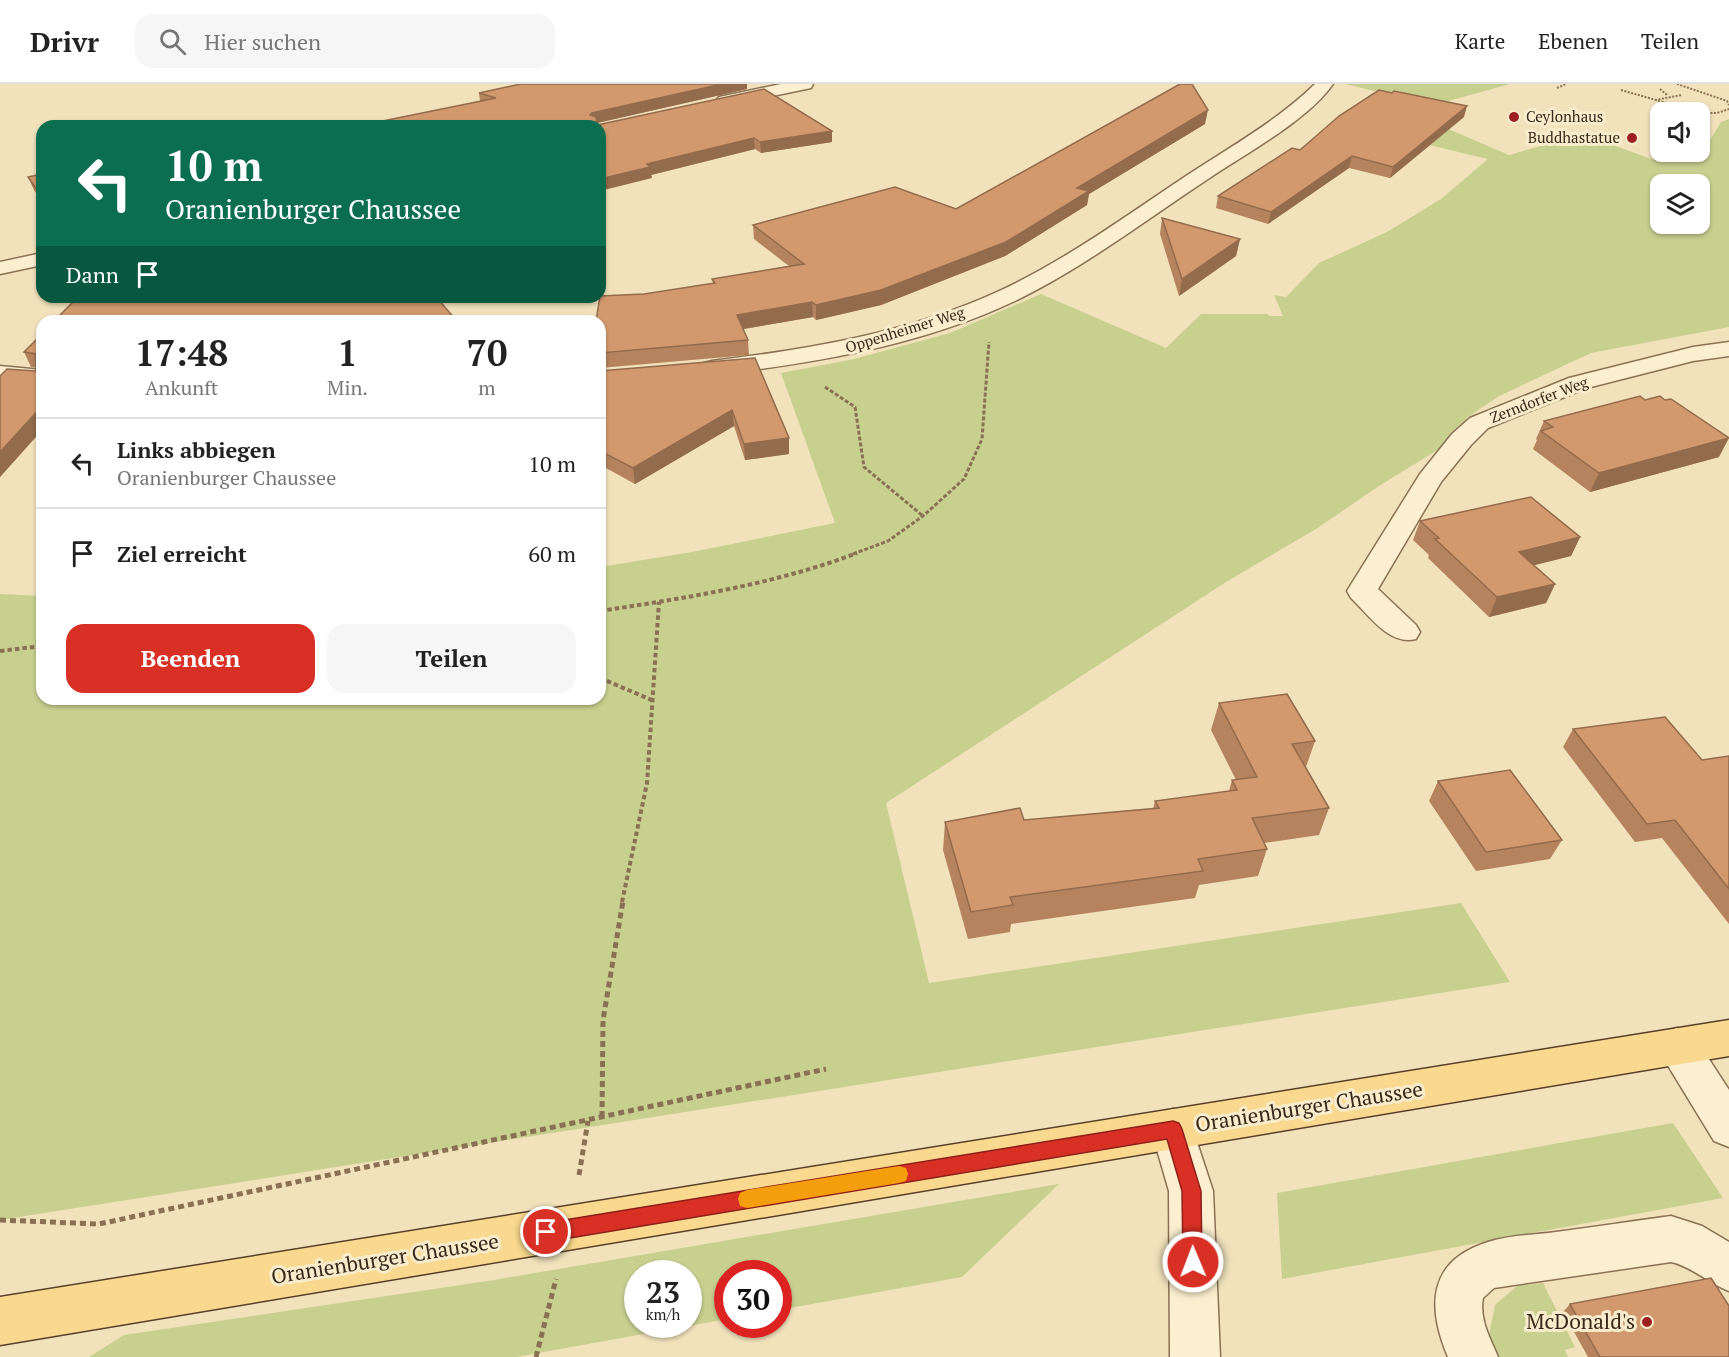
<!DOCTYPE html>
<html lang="de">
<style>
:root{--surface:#fff;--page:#f6f6f6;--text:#222;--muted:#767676;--line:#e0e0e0;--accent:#d93025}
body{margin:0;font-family:"PT Serif",serif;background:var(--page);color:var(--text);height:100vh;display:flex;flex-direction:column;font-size:22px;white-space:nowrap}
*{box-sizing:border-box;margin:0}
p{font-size:20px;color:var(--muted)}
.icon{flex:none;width:33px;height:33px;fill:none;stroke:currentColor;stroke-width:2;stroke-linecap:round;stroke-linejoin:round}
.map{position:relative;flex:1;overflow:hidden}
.side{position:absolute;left:36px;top:231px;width:570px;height:390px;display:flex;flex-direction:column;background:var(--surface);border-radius:18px;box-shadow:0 2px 4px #0004}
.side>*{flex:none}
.guide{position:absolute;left:36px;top:36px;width:570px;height:183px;border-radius:18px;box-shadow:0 2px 4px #0004;background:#0b6e4f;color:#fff;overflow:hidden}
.fabs{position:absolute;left:1650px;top:18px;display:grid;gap:12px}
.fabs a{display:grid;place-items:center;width:60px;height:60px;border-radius:12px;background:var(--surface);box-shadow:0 2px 4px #0004;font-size:30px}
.speed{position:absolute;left:624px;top:1176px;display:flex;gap:12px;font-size:30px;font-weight:700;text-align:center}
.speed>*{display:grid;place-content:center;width:78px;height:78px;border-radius:50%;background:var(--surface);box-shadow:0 2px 4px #0004;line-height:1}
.speed small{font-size:15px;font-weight:400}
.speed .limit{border:9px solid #d22;background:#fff;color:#111}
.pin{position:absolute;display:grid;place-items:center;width:51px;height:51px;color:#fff;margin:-26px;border:3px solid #fff;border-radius:50%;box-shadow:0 2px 6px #0007}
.me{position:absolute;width:66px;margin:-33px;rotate:359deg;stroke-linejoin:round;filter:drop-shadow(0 0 4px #0008)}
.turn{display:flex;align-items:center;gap:21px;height:126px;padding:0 30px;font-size:27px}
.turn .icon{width:78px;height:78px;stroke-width:2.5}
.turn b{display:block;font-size:42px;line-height:51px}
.then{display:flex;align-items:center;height:57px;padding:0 30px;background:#0003;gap:12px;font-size:22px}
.eta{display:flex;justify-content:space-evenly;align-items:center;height:102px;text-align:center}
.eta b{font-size:36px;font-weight:800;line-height:42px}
.action{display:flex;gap:12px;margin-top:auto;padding:12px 30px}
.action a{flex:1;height:69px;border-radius:18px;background:var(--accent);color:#fff;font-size:24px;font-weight:800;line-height:69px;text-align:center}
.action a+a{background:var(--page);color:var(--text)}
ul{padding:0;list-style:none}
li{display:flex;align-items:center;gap:18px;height:90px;padding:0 30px;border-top:2px solid var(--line)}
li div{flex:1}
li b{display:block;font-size:22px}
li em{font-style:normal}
header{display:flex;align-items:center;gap:36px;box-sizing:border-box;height:84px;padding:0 30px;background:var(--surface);border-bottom:2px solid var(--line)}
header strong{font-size:28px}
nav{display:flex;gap:33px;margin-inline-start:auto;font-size:21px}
.search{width:420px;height:54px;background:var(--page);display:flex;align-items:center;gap:15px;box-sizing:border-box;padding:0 21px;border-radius:18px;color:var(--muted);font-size:22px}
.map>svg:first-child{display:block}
</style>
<header>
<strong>Drivr</strong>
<div class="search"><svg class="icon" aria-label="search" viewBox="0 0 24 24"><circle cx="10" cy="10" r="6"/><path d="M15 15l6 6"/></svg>Hier suchen</div>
<nav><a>Karte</a><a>Ebenen</a><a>Teilen</a></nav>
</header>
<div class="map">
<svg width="1729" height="1273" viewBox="0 0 1729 1273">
<rect width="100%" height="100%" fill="#f1e2bc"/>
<g fill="#c7d08f" fill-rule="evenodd">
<polygon points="1345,0 1510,0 1434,21"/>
<path d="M1729 35V243L1591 269 1499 312 1468 333 1444 362 1379 402 1316 445 1226 498 886 719 929 899 1461 819 1510 898 0 1136V510L42 512V615H600V483L692 468 835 439 781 289 854 275 950 249 1041 210 1166 264 1201 230H1268L1269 232H1283L1274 211 1286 213 1319 179 1387 148 1441 115 1488 75 1416 58 1439 41 1509 71 1583 50 1654 76 1684 68H1700V63L1707 61 1721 38ZM1660 100H1700V140H1660Z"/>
<polygon points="1673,1039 1723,1114 1282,1195 1277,1109"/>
<path d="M1059 1100 962 1193 779 1226 778 1190H728L727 1235 516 1273H89L124 1251 494 1196ZM638 1190H688V1240H638Z"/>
<polygon points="1543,1199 1575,1263 1565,1266 1568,1273 1497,1273 1489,1251 1495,1221 1517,1202"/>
</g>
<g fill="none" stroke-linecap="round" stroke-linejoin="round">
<defs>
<g id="minor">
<polygon points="781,0 813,0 811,4 725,22 719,21 716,17 719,13"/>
<path d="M1315 0H1333C1308 36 1248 68 1211 93 1147 135 1085 183 1015 217 920 262 815 279 712 291L704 289 700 284 704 279 712 277C810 265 907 249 997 208 1063 178 1123 134 1183 94 1228 64 1276 38 1315 0Z"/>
<polygon points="42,169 42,181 0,190 0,178"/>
<path d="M1729 258V272L1693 277 1587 304 1488 344 1471 361 1441 398 1378 505 1416 541 1420 548 1416 555C1389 562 1369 531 1351 514L1347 507 1420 390 1452 350 1470 334 1569 294 1693 263Z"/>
<polygon points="0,282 42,286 42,300 0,296"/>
<polygon points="1677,944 1692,949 1729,1006 1729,1063 1714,1057 1656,962 1662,949"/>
<polygon points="1173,1025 1188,1031 1213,1107 1220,1273 1170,1273 1169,1107 1151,1045 1158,1031"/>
<path d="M1671 1132 1702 1142 1729 1158V1207C1710 1200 1691 1182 1671 1178L1494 1204 1483 1214C1479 1235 1490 1254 1498 1273H1448C1427 1223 1427 1177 1488 1158 1509 1151 1534 1151 1556 1148 1595 1143 1633 1137 1671 1132Z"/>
</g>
<polygon id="major" points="1729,936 1729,972 0,1261 0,1213"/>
</defs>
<use href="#minor" stroke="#8a7154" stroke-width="3"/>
<use href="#major" stroke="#573f29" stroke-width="3"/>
<g stroke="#8a7154" stroke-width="2" stroke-dasharray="2 1.5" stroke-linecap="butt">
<polyline points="1677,0 1727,17 1729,21"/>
<polyline points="1557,4 1566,0"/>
<polyline points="1660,5 1667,11"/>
<polyline points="1621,6 1698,28"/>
<polyline points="1655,16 1682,11"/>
<polyline points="1700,29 1717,29 1729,25"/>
</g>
<g stroke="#8a7154" stroke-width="3" stroke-dasharray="4 2" stroke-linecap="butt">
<polyline points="825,303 855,323 864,383 923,432"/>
<polyline points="853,470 888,457 923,432 964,395 982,355 989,258"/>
</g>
<g stroke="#8a7154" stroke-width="4" stroke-dasharray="4.5 3" stroke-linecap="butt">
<path d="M600 527C686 514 776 500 857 469"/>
<polyline points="0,567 42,562"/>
<polyline points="600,594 654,617"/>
<polyline points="622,818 647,699 659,518"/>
</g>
<g stroke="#8a7154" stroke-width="5" stroke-dasharray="6 4" stroke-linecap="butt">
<polyline points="602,1033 603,936 623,817"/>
<polyline points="579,1091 588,1037"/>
<polyline points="0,1136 99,1140 826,985"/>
<polyline points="536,1273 556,1195"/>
</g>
<use href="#minor" fill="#fbefcf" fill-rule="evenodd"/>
<use href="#major" fill="#f9d98f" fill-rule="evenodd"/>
</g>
<g fill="#b5845f">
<polygon points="521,0 747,0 747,5 597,39 597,41 832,58 761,69 755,65 651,91 652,94 480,17 479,9"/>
<polygon points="1464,33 1390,94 1349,84 1268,140 1216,124 1218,112 1300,66"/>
<polygon points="1205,40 1089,110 1087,121 1005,172 881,221 816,236 813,233 743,245 748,256 749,271 600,284 600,237 644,210 713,199 712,195 789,182 754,155 753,141 956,125"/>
<polygon points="42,90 42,118 34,106 28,93"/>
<polygon points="1162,134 1240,155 1236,172 1179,212 1160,150"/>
<polygon points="42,250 42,346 0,393 0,292 36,287 36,283 31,283 24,268"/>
<polygon points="755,274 789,370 745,376 734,342 635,400 604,383 600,384 600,287"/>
<polygon points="1645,316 1665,316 1719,373 1590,408 1533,365 1537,356 1536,355 1544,337"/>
<polygon points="1420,437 1580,453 1571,472 1534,481 1555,500 1546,519 1489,533 1428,474 1429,471 1413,456"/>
<polygon points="1219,619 1315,657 1306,683 1329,724 1319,751 1264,759 1267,765 1258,792 1199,801 1195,814 1011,840 1010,848 968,855 943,766 945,738 1024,736 1153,725 1155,717 1229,707 1232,696 1236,696 1211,646"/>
<polygon points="1573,645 1702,676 1729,672 1729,840 1662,754 1635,758 1563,663"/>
<polygon points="1438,697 1562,756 1550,775 1476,787 1429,717"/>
<polygon points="1570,1220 1729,1273 1588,1273 1563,1228"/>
</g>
<g fill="#936b4d">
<polygon points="722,0 747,0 747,5 597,39 590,31 592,29"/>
<polygon points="1467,22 1464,33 1390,94 1393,83"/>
<polygon points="1208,26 1205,40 1089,110 1087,121 1005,172 881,221 816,236 816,221"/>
<polygon points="832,47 832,58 761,69 760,58"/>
<polygon points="754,54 755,65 651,91 652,94 600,107 600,95 647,80"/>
<polygon points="1352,72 1349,84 1268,140 1271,128"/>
<polygon points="1240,155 1236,172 1179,212 1182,195"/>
<polygon points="812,218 813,233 738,246 737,231"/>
<polygon points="42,322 42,346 0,393 0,368"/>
<polygon points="732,326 734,342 635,400 633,384"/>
<polygon points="789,354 789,370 745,376 744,360"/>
<polygon points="1729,354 1719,373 1590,408 1599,389"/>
<polygon points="1580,453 1571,472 1511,487 1519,468"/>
<polygon points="1555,500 1546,519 1489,533 1497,513"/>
</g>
<g fill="#d2996e" stroke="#936b4d" stroke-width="1.5">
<polygon points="521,0 722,0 592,29 590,31 596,33 597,41 764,5 832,47 760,58 754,54 647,80 650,83 600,95 600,42 358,42 496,14 479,9"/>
<polygon points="1180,0 1192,0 1208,26 1077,104 1089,107 1006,158 881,206 816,221 812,218 737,231 748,256 600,269 600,237 596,237 600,212 644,210 715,199 712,195 804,180 753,141 895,103 956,125"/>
<polygon points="1379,6 1392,9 1394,7 1467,22 1393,83 1352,72 1271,128 1218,112 1292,64 1300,66 1339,32"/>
<polygon points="42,90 42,113 28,93"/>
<polygon points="1162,134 1240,155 1182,195"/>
<polygon points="78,213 436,213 457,237 54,237"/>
<polygon points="42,250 42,322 0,368 0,292 7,285 36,287 36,270 24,268"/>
<polygon points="755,274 789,354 744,360 732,326 633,384 600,367 600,287"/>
<polygon points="1640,312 1645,316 1660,312 1665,316 1671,315 1729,354 1599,389 1541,347 1553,343 1544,337"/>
<polygon points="1531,413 1580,453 1519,468 1555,500 1497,513 1435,455 1439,454 1420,437"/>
<polygon points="1287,610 1315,657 1292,660 1329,724 1252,734 1267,765 1198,775 1203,787 1010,813 1013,821 971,828 945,738 1020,724 1024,736 1159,724 1155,717 1237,706 1232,696 1257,693 1219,619"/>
<polygon points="1665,633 1702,676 1729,672 1729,805 1675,736 1647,740 1573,645"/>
<polygon points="1510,686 1562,756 1486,768 1438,697"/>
<polygon points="1711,1194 1729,1222 1729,1273 1600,1273 1570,1220"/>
</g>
<polygon fill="#d93025" stroke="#8d1f18" stroke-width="1.5" points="1173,1037 1179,1039 1182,1045 1201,1107 1202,1178 1200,1185 1193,1188 1186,1185 1183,1178 1182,1107 1167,1055 546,1158 539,1155 536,1148 539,1142 546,1139"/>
<polygon fill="#f59e0b" points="899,1082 906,1084 908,1090 906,1097 899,1099 747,1124 740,1122 738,1115 740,1109 747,1106"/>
<g fill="#9d2020" stroke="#f8eccc" stroke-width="2">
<circle cx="1514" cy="33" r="6"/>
<circle cx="1632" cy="54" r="6"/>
<circle cx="1647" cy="1238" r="6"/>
</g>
<g text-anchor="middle" stroke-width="6" stroke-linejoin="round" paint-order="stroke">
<g font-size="15" fill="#38291a" stroke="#f8eccc" text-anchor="start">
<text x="1526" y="38">Ceylonhaus</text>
<text x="1620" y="59" text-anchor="end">Buddhastatue</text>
</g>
<g font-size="15" fill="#38291a" stroke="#f8eccc">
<text transform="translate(905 246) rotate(-17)" y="5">Oppenheimer Weg</text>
<text transform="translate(1539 316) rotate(-21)" y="5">Zerndorfer Weg</text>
</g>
<g font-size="21" fill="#38291a" stroke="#f8eccc">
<text transform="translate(1309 1023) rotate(-9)" y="7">Oranienburger Chaussee</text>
<text transform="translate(385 1175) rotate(-9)" y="7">Oranienburger Chaussee</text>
</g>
<g font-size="21" fill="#38291a" stroke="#f8eccc" text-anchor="end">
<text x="1635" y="1245">McDonald's</text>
</g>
</g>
</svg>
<div class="fabs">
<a><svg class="icon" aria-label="sound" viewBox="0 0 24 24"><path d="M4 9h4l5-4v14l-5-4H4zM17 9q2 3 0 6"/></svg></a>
<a><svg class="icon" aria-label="layers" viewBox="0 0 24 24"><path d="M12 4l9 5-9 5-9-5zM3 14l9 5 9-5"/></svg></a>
</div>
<div class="speed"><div>23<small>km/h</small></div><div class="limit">30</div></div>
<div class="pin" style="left:546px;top:1148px;background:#d93025"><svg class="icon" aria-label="arrive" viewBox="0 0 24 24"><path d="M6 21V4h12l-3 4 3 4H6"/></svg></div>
<svg class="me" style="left:1193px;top:1178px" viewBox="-20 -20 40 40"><circle r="17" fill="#d93025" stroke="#fff" stroke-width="3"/><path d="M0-11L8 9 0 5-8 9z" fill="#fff"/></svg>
<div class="guide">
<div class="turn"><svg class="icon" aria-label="left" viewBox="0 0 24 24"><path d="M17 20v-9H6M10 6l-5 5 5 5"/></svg><div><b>10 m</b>Oranienburger Chaussee</div></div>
<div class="then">Dann<svg class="icon" aria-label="arrive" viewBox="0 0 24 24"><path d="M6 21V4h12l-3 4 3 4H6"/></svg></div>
</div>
<section class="side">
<div class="eta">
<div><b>17:48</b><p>Ankunft</p></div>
<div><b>1</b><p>Min.</p></div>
<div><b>70</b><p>m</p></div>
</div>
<ul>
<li><svg class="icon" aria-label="left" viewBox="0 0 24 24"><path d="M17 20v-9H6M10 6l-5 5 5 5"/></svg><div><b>Links abbiegen</b><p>Oranienburger Chaussee</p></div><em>10 m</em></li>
<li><svg class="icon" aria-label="arrive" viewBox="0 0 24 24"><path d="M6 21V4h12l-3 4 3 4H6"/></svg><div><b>Ziel erreicht</b></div><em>60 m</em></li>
</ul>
<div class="action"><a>Beenden</a><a>Teilen</a></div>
</section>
</div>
